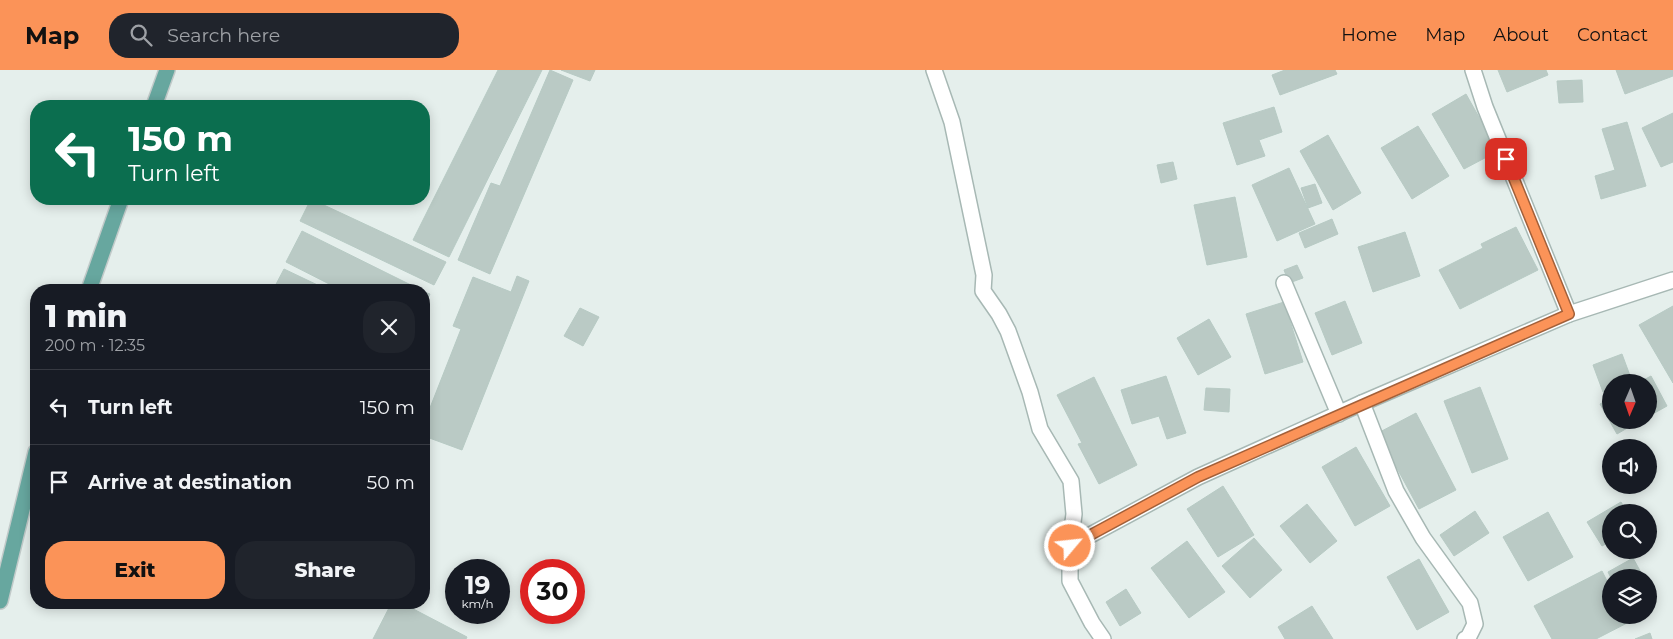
<!DOCTYPE html>
<meta charset="utf-8">
<style>
:root{--surface:#171b24;--page:#20242c;--text:#f1f3f6;--muted:#9ea1a6;--line:#363941;--accent:#fb9358}
body{margin:0;font-family:Montserrat,sans-serif;background:var(--page);color:var(--text);height:100vh;display:flex;flex-direction:column;font-size:19px;white-space:nowrap}
*{box-sizing:border-box;margin:0}
p{font-size:16px;color:var(--muted)}
.icon{flex:none;width:28px;height:28px;fill:none;stroke:currentColor;stroke-width:2;stroke-linecap:round;stroke-linejoin:round}
.map{position:relative;flex:1;overflow:hidden}
.sheet{position:absolute;left:30px;top:214px;width:400px;height:325px;display:flex;flex-direction:column;background:var(--surface);border-radius:20px;box-shadow:0 2px 12px #0003}
.sheet>*{flex:none}
.hud{position:absolute;left:30px;top:30px;width:400px;height:105px;border-radius:20px;box-shadow:0 2px 12px #0003;background:#0b6e4f;color:#fff;overflow:hidden}
.needle{width:32px;rotate:182deg}
.controls{position:absolute;left:1602px;top:304px;display:grid;gap:10px}
.controls a{display:grid;place-items:center;width:55px;height:55px;border-radius:50%;background:var(--surface);box-shadow:0 2px 12px #0003;font-size:25px}
.speed{position:absolute;left:445px;top:489px;display:flex;gap:10px;font-size:25px;font-weight:700;text-align:center}
.speed>*{display:grid;place-content:center;width:65px;height:65px;border-radius:50%;background:var(--surface);box-shadow:0 2px 12px #0003;line-height:1}
.speed small{font-size:12px;font-weight:400}
.speed .limit{border:8px solid #d22;background:#fff;color:#111}
.pin{position:absolute;display:grid;place-items:center;width:42px;height:42px;color:#fff;margin:-21px;border-radius:10px;box-shadow:0 2px 8px #0006}
.me{position:absolute;width:55px;margin:-28px;rotate:62deg;stroke-linejoin:round;filter:drop-shadow(0 0 4px #0008)}
.turn{display:flex;align-items:center;gap:18px;height:105px;padding:0 15px;font-size:22px}
.turn .icon{width:65px;height:65px;stroke-width:2.5}
.turn b{display:block;font-size:35px;line-height:42px}
.round{display:grid;place-items:center;flex:none;width:52px;height:52px;border-radius:20px;background:var(--page)}
.head{display:flex;align-items:center;justify-content:space-between;height:85px;padding:0 15px}
h1{font-size:30px;font-weight:800;line-height:38px}
.primary-button{display:flex;gap:10px;margin-top:auto;padding:10px 15px}
.primary-button a{flex:1;height:58px;border-radius:20px;background:var(--accent);color:#111;font-size:20px;font-weight:800;line-height:58px;text-align:center}
.primary-button a+a{background:var(--page);color:var(--text)}
ul{padding:0;list-style:none}
li{display:flex;align-items:center;gap:15px;height:75px;padding:0 15px;border-top:1px solid var(--line)}
li div{flex:1}
li b{display:block;font-size:19px}
li em{font-style:normal}
header{display:flex;align-items:center;gap:30px;box-sizing:border-box;height:70px;padding:0 25px;background:var(--accent);color:#111}
header strong{font-size:24px}
nav{display:flex;gap:28px;margin-inline-start:auto;font-size:18px}
.search{width:350px;height:45px;background:var(--page);display:flex;align-items:center;gap:12px;box-sizing:border-box;padding:0 18px;border-radius:20px;color:var(--muted);font-size:19px}
.map>svg:first-child{display:block}
</style>
<header>
<strong>Map</strong>
<div class="search"><svg class="icon" aria-label="search" viewBox="0 0 24 24"><circle cx="10" cy="10" r="6"/><path d="M15 15l6 6"/></svg>Search here</div>
<nav><a>Home</a><a>Map</a><a>About</a><a>Contact</a></nav>
</header>
<div class="map">
<svg width="1673" height="569" viewBox="0 0 1673 569">
<rect width="100%" height="100%" fill="#e5efec"/>
<g fill="#bacac5" stroke="#b7cac4">
<polygon points="498,0 542,0 449,187 413,170"/>
<polygon points="550,0 573,10 490,204 458,190 491,113 500,116"/>
<polygon points="561,0 595,0 590,11"/>
<polygon points="1285,0 1335,0 1337,4 1280,25 1272,5"/>
<polygon points="1498,0 1546,0 1548,5 1507,22"/>
<polygon points="1616,0 1673,0 1673,6 1625,24"/>
<polygon points="1582,10 1583,32 1559,33 1557,11"/>
<polygon points="1466,24 1498,81 1464,99 1432,44"/>
<polygon points="1274,37 1282,62 1259,70 1265,86 1237,95 1223,53"/>
<polygon points="1673,43 1673,92 1661,97 1642,58"/>
<polygon points="1627,52 1646,116 1601,129 1595,106 1615,100 1602,59"/>
<polygon points="1418,56 1449,106 1412,129 1381,78"/>
<polygon points="1328,65 1361,123 1333,140 1300,81"/>
<polygon points="1173,92 1177,109 1161,113 1157,95"/>
<polygon points="1289,98 1315,154 1277,171 1252,115"/>
<polygon points="1315,114 1322,133 1308,138 1301,118"/>
<polygon points="1235,127 1247,187 1207,195 1194,135"/>
<polygon points="311,129 446,192 434,215 300,151"/>
<polygon points="1332,149 1338,164 1305,178 1299,163"/>
<polygon points="1516,157 1538,200 1460,239 1439,200 1483,178 1481,174"/>
<polygon points="302,161 421,220 341,220 286,192"/>
<polygon points="1405,162 1420,206 1373,222 1358,177"/>
<polygon points="1297,195 1303,208 1289,213 1284,200"/>
<polygon points="284,199 328,220 273,220"/>
<polygon points="517,206 529,211 462,380 424,366 424,353 461,259 453,256 473,207 511,222"/>
<polygon points="424,222 430,224 424,236"/>
<polygon points="1345,231 1362,273 1332,285 1315,243"/>
<polygon points="1284,232 1303,292 1265,304 1246,244"/>
<polygon points="1673,236 1673,313 1639,255"/>
<polygon points="580,238 599,247 583,276 564,266"/>
<polygon points="1209,249 1231,287 1198,305 1177,268"/>
<polygon points="1622,284 1632,311 1628,312 1611,312 1611,319 1603,322 1593,295"/>
<polygon points="1166,306 1186,363 1167,369 1159,346 1132,354 1121,320"/>
<polygon points="1651,306 1667,336 1649,346 1649,312 1640,312"/>
<polygon points="1094,307 1137,395 1099,414 1078,374 1082,373 1057,325"/>
<polygon points="1480,317 1508,389 1472,403 1444,331"/>
<polygon points="1206,318 1230,319 1229,342 1204,340"/>
<polygon points="1611,328 1611,350 1641,350 1617,364 1600,334"/>
<polygon points="1416,343 1456,420 1419,439 1378,363"/>
<polygon points="1356,377 1390,436 1355,456 1322,397"/>
<polygon points="1223,416 1254,465 1218,487 1187,439"/>
<polygon points="1621,432 1627,442 1611,442 1611,471 1602,476 1587,452"/>
<polygon points="1307,434 1337,471 1310,493 1280,456"/>
<polygon points="1475,441 1489,463 1454,486 1440,465"/>
<polygon points="1548,442 1573,487 1528,511 1503,467"/>
<polygon points="1254,468 1282,500 1250,528 1222,496"/>
<polygon points="1187,471 1225,522 1189,548 1151,498"/>
<polygon points="1633,488 1644,508 1611,508 1608,502"/>
<polygon points="1419,489 1449,542 1417,560 1387,507"/>
<polygon points="1602,501 1611,519 1611,545 1625,545 1629,552 1596,569 1552,569 1534,536"/>
<polygon points="1126,519 1141,543 1120,556 1106,532"/>
<polygon points="392,532 400,532 467,567 466,569 373,569"/>
<polygon points="1312,536 1333,569 1285,569 1278,557"/>
<polygon points="1650,563 1652,569 1635,569"/>
</g>
<g fill="none" stroke-linecap="round" stroke-linejoin="round">
<defs>
<g id="street">
<polyline points="934,0 952,52 984,205 983,221 999,244 1008,261 1030,322 1040,359 1071,411 1074,444 1070,476 1070,511 1092,553 1103,569"/>
<polyline points="1473,0 1485,37 1569,244"/>
<polyline points="1284,213 1339,344"/>
<polyline points="1362,333 1396,421 1423,468 1470,533 1475,554 1468,568 1465,569"/>
<polyline points="1070,476 1198,407 1362,333 1569,244 1673,210"/>
</g>
<g id="primary">
<polyline points="154,36 167,0"/>
<polyline points="89,220 121,129"/>
<polyline points="0,531 36,382"/>
</g>
</defs>
<use href="#street" stroke="#a7b8b4" stroke-width="18"/>
<use href="#primary" stroke="#c1cac9" stroke-width="18"/>
<use href="#street" stroke="#fff" stroke-width="15"/>
<use href="#primary" stroke="#67a79f" stroke-width="15"/>
</g>
<g fill="none" stroke-linecap="round" stroke-linejoin="round">
<defs>
<polyline id="route" points="1070,476 1198,407 1569,244 1506,89"/>
</defs>
<use href="#route" stroke="#a36039" stroke-width="12"/>
<use href="#route" stroke="#fb9358" stroke-width="9"/>
</g>
</svg>
<div class="controls">
<a><svg class="needle" viewBox="-14 -14 28 28"><path d="M0-13l5 13h-10z" fill="#e53935"/><path d="M0 13l5-13h-10z" fill="#9ea1a6"/></svg></a>
<a><svg class="icon" aria-label="sound" viewBox="0 0 24 24"><path d="M4 9h4l5-4v14l-5-4H4zM17 9q2 3 0 6"/></svg></a>
<a><svg class="icon" aria-label="search" viewBox="0 0 24 24"><circle cx="10" cy="10" r="6"/><path d="M15 15l6 6"/></svg></a>
<a><svg class="icon" aria-label="layers" viewBox="0 0 24 24"><path d="M12 4l9 5-9 5-9-5zM3 14l9 5 9-5"/></svg></a>
</div>
<div class="speed"><div>19<small>km/h</small></div><div class="limit">30</div></div>
<div class="pin" style="left:1506px;top:89px;background:#d93025"><svg class="icon" aria-label="arrive" viewBox="0 0 24 24"><path d="M6 21V4h12l-3 4 3 4H6"/></svg></div>
<svg class="me" style="left:1070px;top:476px" viewBox="-20 -20 40 40"><circle r="17" fill="#fb9358" stroke="#fff" stroke-width="3"/><path d="M0-11L8 9 0 5-8 9z" fill="#fff"/></svg>
<div class="hud">
<div class="turn"><svg class="icon" aria-label="left" viewBox="0 0 24 24"><path d="M17 20v-9H6M10 6l-5 5 5 5"/></svg><div><b>150 m</b>Turn left</div></div>
</div>
<section class="sheet">
<div class="head"><div><h1>1 min</h1><p>200 m · 12:35</p></div><a class="round"><svg class="icon" aria-label="close" viewBox="0 0 24 24"><path d="M6 6l12 12M18 6L6 18"/></svg></a></div>
<ul>
<li><svg class="icon" aria-label="left" viewBox="0 0 24 24"><path d="M17 20v-9H6M10 6l-5 5 5 5"/></svg><div><b>Turn left</b></div><em>150 m</em></li>
<li><svg class="icon" aria-label="arrive" viewBox="0 0 24 24"><path d="M6 21V4h12l-3 4 3 4H6"/></svg><div><b>Arrive at destination</b></div><em>50 m</em></li>
</ul>
<div class="primary-button"><a>Exit</a><a>Share</a></div>
</section>
</div>
